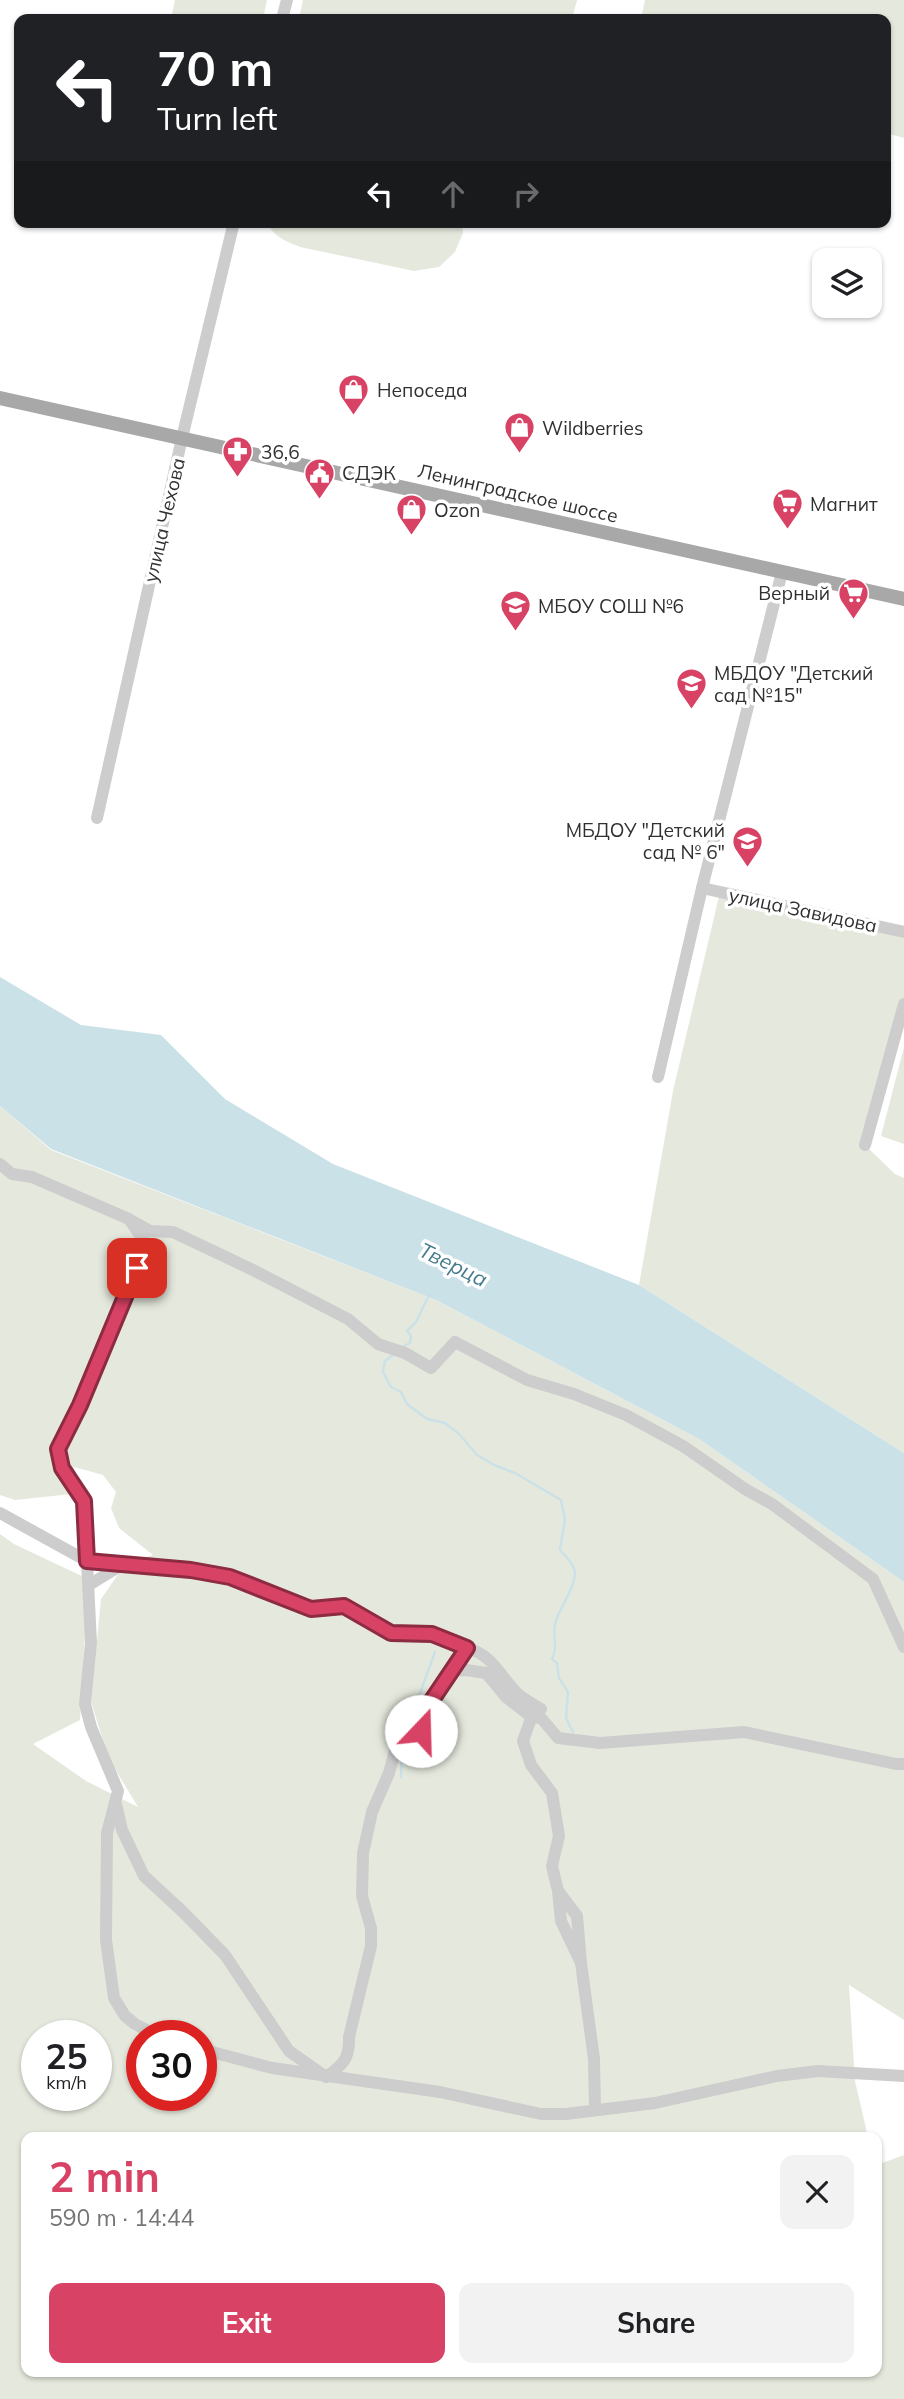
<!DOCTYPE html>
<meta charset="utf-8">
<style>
:root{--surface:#fff;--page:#f2f2f2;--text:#202124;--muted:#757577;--accent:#d84264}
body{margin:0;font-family:Mulish,sans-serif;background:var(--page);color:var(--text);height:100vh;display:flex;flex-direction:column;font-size:26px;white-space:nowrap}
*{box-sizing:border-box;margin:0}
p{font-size:23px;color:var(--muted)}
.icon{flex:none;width:38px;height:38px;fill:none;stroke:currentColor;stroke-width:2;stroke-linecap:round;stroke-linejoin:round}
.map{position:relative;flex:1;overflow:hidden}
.drawer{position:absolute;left:21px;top:2132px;width:861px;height:245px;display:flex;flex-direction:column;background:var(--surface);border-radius:14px;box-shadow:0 2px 5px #0004}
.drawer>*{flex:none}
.hud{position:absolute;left:14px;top:14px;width:877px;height:214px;border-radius:14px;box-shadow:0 2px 5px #0004;background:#202124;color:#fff;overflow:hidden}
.buttons{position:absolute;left:812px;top:248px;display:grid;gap:14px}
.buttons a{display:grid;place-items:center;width:70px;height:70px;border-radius:14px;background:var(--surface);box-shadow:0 2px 5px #0004;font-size:35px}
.speed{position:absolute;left:21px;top:2020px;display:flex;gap:14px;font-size:35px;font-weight:700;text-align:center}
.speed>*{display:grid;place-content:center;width:91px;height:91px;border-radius:50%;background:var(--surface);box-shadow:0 2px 5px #0004;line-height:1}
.speed small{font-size:18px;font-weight:400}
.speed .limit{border:10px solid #d22;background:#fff;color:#111}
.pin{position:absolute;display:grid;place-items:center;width:60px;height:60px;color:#fff;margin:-30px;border-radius:14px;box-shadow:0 4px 10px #0006}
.me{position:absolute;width:77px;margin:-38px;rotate:21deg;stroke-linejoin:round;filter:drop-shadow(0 0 5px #0008)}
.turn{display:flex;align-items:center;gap:24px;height:147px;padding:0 28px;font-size:32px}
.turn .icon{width:91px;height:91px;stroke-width:2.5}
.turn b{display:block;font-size:49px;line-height:60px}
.lanes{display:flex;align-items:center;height:66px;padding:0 28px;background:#0003;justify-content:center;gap:35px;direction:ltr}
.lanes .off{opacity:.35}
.round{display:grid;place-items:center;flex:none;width:74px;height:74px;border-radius:14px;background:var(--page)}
.summary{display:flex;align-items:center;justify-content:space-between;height:119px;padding:0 28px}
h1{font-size:42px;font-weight:700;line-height:52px;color:var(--accent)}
.action{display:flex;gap:14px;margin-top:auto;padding:14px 28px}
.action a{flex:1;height:80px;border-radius:14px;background:var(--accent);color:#fff;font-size:28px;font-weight:700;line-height:80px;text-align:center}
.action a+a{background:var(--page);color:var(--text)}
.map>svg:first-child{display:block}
</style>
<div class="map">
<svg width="904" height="2399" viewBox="0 0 904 2399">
<rect width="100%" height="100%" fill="#fff"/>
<g fill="#e5e9dd" fill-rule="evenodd">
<polygon points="175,0 267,0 263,19 171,19"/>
<polygon points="303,0 577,0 572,19 299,19"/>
<polygon points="645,0 904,0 904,138 886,133 886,19 743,19 723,15 722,19 641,19"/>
<path d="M267 222H462L463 233 455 252 439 267 414 271 300 247C287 242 272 236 267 222Z"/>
<polygon points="720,892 904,932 904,1004 865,1145 895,1174 904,1178 904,1453 639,1285 673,1091"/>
<polygon points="904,1047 904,1144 881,1136"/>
<path d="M0 1106 51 1150 436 1300 699 1439 904 1582V2020L849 1985 855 2081 868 2137H26V2371H877V2165L904 2155V2399H0V1534L14 1544 86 1578 87 1599 80 1720 33 1744 86 1781 138 1807 109 1759 91 1702 101 1599 126 1563 153 1555 119 1528 111 1508 116 1492 103 1475 74 1467 81 1493 15 1500 0 1495ZM37 2035H96V2095H37ZM142 2035H201V2095H142Z"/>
</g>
<polygon fill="#cbe1e8" points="0,977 81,1025 161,1035 225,1099 333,1164 639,1285 904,1453 904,1582 699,1439 436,1300 51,1149 0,1106"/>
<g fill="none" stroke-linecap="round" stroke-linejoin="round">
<g stroke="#cbe1e8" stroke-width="2.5">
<polyline points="400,1348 410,1343 411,1336 407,1331 416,1322 429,1295"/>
<path d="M393 1355 385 1361 383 1371 386 1378 391 1387 401 1392 407 1404 427 1419 445 1423 459 1434 477 1455 494 1465 515 1473 561 1500 565 1520 560 1549C564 1556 575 1564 575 1573 574 1590 561 1605 556 1621 551 1634 559 1646 552 1659L557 1663 559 1678 568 1692 566 1718 573 1732"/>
<polyline points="404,1737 435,1652"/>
<polyline points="401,1777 402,1749"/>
</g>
<g stroke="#cdcdcd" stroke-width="12">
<polyline points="282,19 287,0"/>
<polyline points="97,818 182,438 234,222"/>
<polyline points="702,888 904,932"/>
<polyline points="658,1077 702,888 782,572"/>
<polyline points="865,1145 904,1004"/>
<polyline points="0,1164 12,1174 32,1177 129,1219 147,1245 80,1405 58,1449 62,1468 84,1501 91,1643 85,1704 91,1727 118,1791 107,1833 106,1940 114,1998 125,2016 135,2024 156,2035"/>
<polyline points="132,1221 150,1231 173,1232 253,1270 348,1319 378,1344 405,1353 431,1368 455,1342 527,1380 574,1394 626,1415 683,1446 745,1489 772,1504 873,1579 904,1647"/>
<polyline points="0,1513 87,1561 191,1570 230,1578 311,1609 344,1606 391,1633 432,1634 467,1648"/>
<polyline points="89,1585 120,1566"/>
<path d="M116 1804 122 1830 144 1876 182 1911 225 1955 289 2051 326 2077C343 2065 350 2058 349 2037L371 1946V1928L362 1896 363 1853 372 1812 389 1773 396 1747 414 1739 420 1731 432 1700 467 1648C493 1655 500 1676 517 1693 523 1699 533 1704 541 1709L532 1716 529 1715 506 1697 486 1673 466 1670 452 1671"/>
<polyline points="558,1891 561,1921 581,1963 577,1916 558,1891 552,1866 559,1836 552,1793 531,1765 523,1741 532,1716 542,1719 558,1738 600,1743 744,1732 896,1764 904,1764"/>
<polyline points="581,1963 594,2059 595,2109"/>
<polyline points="201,2049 272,2068 440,2092 541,2114 566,2114 655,2103 777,2076 818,2071 904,2076"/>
</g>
<polyline stroke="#a8a8a8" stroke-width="14" points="0,398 904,599"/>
</g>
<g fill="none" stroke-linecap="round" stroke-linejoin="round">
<defs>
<polyline id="route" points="137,1268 80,1405 58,1449 62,1468 84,1501 87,1561 191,1570 230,1577 311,1609 344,1606 391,1633 432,1634 467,1648 432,1700 421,1731"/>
</defs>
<use href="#route" stroke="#8c2b41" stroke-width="18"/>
<use href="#route" stroke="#d84264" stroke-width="12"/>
</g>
<defs>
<symbol id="shop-pin" viewBox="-11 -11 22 30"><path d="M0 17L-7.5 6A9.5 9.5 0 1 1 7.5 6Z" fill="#d84264" stroke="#fff"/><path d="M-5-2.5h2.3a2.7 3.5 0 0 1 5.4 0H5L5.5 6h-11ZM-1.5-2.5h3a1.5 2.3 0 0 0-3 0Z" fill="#fff"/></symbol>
<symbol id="pharmacy-pin" viewBox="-11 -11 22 30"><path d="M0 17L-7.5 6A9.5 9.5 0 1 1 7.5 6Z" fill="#d84264" stroke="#fff"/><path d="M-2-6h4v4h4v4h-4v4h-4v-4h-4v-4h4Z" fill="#fff"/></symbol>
<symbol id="civic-pin" viewBox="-11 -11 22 30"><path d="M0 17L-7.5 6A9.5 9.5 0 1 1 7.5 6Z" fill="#d84264" stroke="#fff"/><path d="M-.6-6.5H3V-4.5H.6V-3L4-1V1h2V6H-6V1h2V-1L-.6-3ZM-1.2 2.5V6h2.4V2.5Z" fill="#fff"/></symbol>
<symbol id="supermarket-pin" viewBox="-11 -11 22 30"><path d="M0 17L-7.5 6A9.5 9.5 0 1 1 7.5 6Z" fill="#d84264" stroke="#fff"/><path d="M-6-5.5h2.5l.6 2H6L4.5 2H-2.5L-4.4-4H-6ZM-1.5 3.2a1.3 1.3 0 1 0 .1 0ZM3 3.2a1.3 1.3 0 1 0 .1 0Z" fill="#fff"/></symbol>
<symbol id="school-pin" viewBox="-11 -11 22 30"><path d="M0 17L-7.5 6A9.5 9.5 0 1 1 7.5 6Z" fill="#d84264" stroke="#fff"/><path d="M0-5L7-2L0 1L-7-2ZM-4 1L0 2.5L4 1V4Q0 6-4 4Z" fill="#fff"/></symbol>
</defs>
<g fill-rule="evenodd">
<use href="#shop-pin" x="336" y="372" width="35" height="47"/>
<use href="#shop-pin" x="502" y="410" width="35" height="47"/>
<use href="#pharmacy-pin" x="220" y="434" width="35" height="47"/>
<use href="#civic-pin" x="302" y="456" width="35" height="47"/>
<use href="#supermarket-pin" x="770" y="486" width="35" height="47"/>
<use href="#shop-pin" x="394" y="492" width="35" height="47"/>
<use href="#supermarket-pin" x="836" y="576" width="35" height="47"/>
<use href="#school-pin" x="498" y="588" width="35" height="47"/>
<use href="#school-pin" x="674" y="666" width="35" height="47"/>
<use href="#school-pin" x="730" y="824" width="35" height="47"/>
</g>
<g text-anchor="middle" stroke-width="7" stroke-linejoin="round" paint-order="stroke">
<g font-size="19" fill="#303030" stroke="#fff" text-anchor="start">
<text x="377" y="397">Непоседа</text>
<text x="542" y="435">Wildberries</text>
<text x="261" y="459">36,6</text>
<text x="342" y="480">СДЭК</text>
<text x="810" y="511">Магнит</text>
<text x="434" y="517">Ozon</text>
<text x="830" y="600" text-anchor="end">Верный</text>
<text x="538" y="613">МБОУ СОШ №6</text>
<text x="714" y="680">МБДОУ "Детский<tspan x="714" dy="22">сад №15"</tspan></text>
<text x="725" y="837" text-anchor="end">МБДОУ "Детский<tspan x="725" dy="22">сад № 6"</tspan></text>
</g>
<g font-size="19" fill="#303030" stroke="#fff">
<text transform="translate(518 493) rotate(13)" y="7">Ленинградское шоссе</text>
<text transform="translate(164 520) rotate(-77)" y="7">улица Чехова</text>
<text transform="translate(803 910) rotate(12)" y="7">улица Завидова</text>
</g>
<g font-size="21" font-style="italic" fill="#447c8d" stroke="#fff">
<text transform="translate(453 1265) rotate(26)" y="7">Тверца</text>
</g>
</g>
</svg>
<div class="buttons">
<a><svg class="icon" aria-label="layers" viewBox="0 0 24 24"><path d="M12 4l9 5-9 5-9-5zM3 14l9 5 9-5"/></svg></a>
</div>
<div class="speed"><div>25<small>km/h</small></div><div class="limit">30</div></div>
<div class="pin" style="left:137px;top:1268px;background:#d93025"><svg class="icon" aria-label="arrive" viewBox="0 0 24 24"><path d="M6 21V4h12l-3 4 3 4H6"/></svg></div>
<svg class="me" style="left:421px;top:1731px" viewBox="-20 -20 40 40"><circle r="19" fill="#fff"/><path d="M0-13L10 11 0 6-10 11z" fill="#d84264"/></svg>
<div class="hud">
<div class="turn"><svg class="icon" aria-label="left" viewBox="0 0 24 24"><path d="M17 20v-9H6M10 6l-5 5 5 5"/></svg><div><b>70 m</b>Turn left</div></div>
<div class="lanes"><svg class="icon" aria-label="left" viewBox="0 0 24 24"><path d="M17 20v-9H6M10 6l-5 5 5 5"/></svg><svg class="icon off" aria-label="ahead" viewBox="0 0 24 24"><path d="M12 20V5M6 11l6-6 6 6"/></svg><svg class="icon off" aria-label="right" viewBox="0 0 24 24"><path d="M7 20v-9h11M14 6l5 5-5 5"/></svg></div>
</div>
<section class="drawer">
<div class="summary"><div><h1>2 min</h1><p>590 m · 14:44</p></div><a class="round"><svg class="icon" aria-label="close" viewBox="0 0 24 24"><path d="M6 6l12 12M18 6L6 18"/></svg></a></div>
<div class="action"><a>Exit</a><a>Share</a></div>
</section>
</div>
